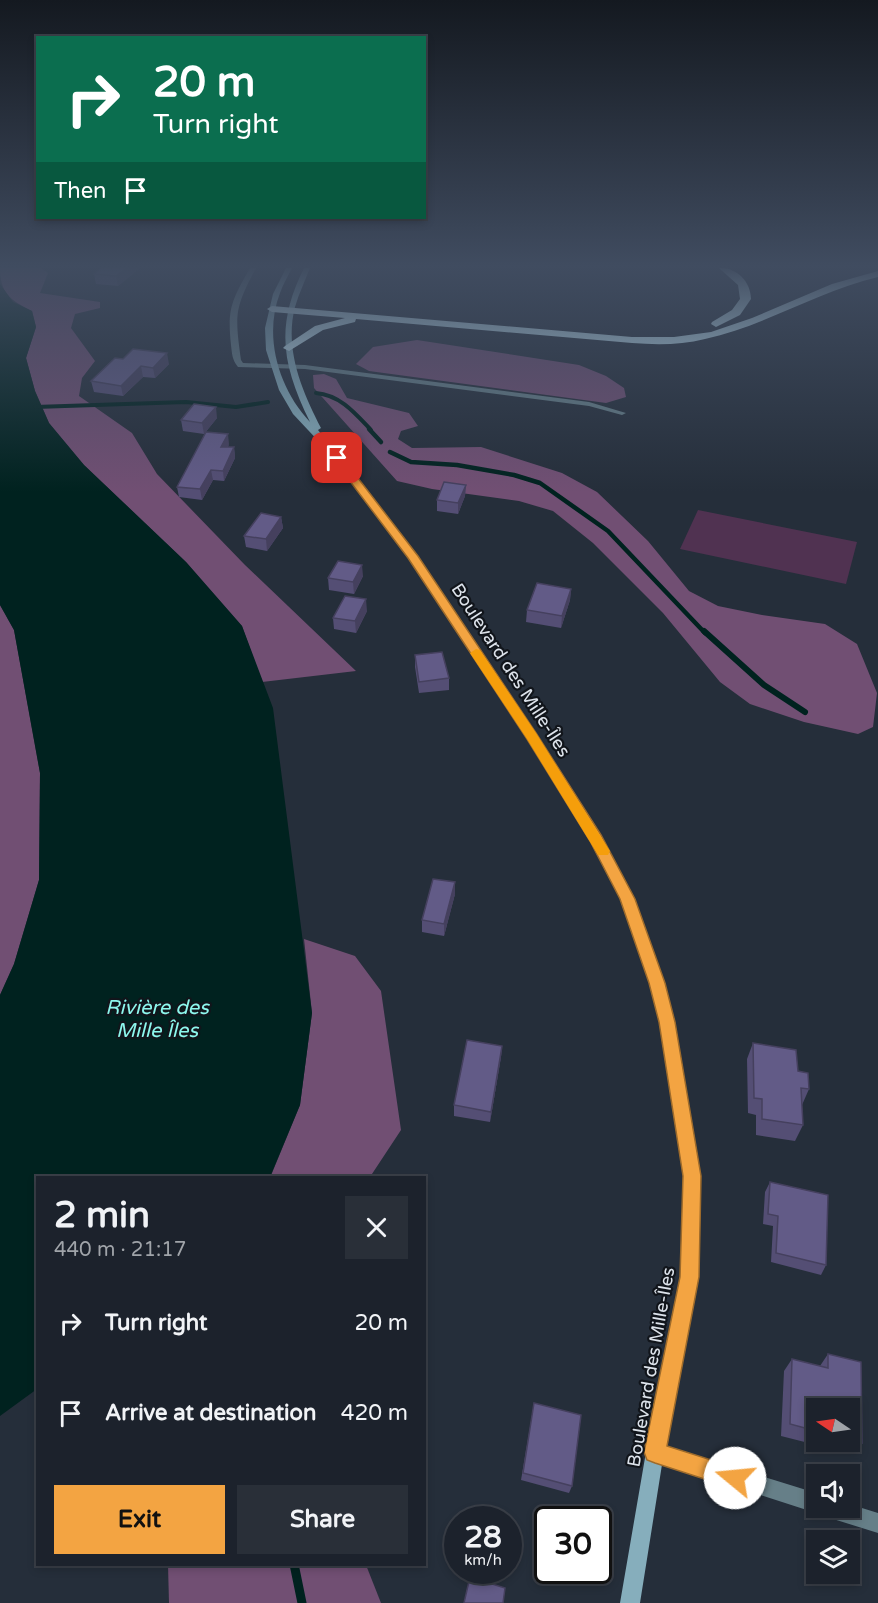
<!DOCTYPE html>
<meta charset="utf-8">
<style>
:root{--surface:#1c222c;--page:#292f38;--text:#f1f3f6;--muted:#a0a4a9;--line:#3a3f48;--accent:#f3a442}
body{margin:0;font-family:"Varela Round",sans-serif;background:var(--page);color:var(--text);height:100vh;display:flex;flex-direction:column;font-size:22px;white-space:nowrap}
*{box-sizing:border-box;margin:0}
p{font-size:20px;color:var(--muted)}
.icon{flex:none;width:33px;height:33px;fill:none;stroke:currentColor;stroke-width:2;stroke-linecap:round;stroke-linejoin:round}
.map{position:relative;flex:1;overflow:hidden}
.drawer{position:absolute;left:36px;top:1176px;width:390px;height:390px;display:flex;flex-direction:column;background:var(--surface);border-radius:0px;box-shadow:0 3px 9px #0003,0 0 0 2px var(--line)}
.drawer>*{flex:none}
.banner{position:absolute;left:36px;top:36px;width:390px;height:183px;border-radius:0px;box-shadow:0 3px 9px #0003,0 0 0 2px var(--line);background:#0b6e4f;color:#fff;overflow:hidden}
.needle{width:39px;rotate:283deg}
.tools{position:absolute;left:806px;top:1398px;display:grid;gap:12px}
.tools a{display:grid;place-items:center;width:54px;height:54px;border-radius:0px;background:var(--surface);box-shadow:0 3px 9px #0003,0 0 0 2px var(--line);font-size:30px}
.speed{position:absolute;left:444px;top:1506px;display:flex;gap:12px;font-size:30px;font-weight:700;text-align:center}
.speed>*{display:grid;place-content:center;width:78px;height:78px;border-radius:50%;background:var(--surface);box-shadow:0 3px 9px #0003,0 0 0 2px var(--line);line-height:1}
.speed small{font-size:15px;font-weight:400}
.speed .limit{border:3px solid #111;border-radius:9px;background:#fff;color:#111}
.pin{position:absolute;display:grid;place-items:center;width:51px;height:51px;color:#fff;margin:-26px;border-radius:12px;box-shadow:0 3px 9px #0006}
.me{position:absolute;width:66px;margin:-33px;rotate:287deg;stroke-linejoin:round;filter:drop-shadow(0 0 4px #0008)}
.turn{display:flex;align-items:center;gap:21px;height:126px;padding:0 18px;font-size:27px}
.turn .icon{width:78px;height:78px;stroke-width:2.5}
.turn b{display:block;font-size:42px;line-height:51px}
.then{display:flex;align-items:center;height:57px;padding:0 18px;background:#0003;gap:12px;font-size:22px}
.round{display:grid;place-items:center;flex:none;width:63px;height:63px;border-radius:0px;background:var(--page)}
.summary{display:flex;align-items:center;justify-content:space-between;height:102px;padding:0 18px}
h1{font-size:36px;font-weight:700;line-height:45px}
.button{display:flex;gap:12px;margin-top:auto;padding:12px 18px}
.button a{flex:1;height:69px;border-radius:0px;background:var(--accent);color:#111;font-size:24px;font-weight:700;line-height:69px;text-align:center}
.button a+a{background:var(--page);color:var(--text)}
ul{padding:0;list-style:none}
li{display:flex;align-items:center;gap:18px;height:90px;padding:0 18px}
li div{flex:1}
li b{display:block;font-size:22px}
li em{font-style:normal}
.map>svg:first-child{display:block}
</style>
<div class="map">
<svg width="878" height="1603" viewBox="0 0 878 1603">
<rect width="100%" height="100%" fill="#252e3a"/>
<polygon fill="#503251" points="698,510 857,542 846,584 680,549"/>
<g fill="#714f73">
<path d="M0 268H41L48 273 40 293 100 302V308L75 314 71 328 95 361 82 378 79 396 132 433 157 474 245 565 356 671 262 682 242 626 186 562 84 465 49 423 35 391 26 358 36 327 32 311C10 300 0 293 0 268Z"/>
<polygon points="417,340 579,365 606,376 624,388 626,397 606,403 369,371 356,364 373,347"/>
<polygon points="324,374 336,379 347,398 409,413 418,426 401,431 398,439 412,448 481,447 562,473 597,492 648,541 689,591 718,606 762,615 825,624 857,644 877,693 873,727 858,734 804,722 750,704 720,682 663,613 593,543 553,511 519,501 432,489 397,481 314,388 313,375"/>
<polygon points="0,605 14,630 40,773 39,880 14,964 0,995"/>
<polygon points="304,939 355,956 381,991 401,1130 370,1177 270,1178 300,1105 312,1013"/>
<polygon points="168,1565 366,1565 381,1603 169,1603"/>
</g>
<polygon fill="#00221f" points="0,284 13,302 32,311 36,327 26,358 35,391 49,423 84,465 186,562 242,626 273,708 312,1013 300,1105 270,1177 38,1178 37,1389 0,1416 0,995 14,964 39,880 40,773 14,630 0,605"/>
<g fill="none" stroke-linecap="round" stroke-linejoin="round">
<g stroke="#00221f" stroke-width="4">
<path d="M316 393C340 395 355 413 371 430"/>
<polyline points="35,407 186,402 236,407 268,402"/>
</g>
<g stroke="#00221f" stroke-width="4.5">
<polyline points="369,429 381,442"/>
<polyline points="390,452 411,462 457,465 514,475 540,483 608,531 705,633"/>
</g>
<polyline stroke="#00221f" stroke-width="6" points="704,631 764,685 805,712"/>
<polyline stroke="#00221f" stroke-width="9" points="294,1564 302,1603"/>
<g fill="#667f88" fill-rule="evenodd">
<path d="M250 268H256C234 309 235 315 241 360L243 363 305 365 589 402 626 413 622 415 589 406 305 369 238 367C232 360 232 353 231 345 227 308 232 300 250 268Z"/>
<polygon points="655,1443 816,1493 816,1508 849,1508 849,1504 878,1513 878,1533 830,1518 823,1515 821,1510 816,1513 655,1461 648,1459 646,1452 648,1445"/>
</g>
<path fill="#86aebc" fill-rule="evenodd" d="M286 268H292C288 276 283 284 280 293 263 337 279 389 310 422 282 365 275 326 304 268H310C305 281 299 293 295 307 284 349 302 391 321 428L318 430 415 554 575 794 614 860 633 899 664 983 672 1014 700 1176 698 1277 664 1452 640 1603H620L646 1452 682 1277 684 1176 658 1014 650 983 621 899 604 864 567 800 408 557 323 446 293 414 279 390 266 350 265 328 273 294Z"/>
<g fill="#c9eefb" fill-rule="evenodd">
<path d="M719 268C736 267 751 281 751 299L740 315 716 327 711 324 712 322 732 310 740 299 738 285Z"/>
<path d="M878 271V277C818 291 765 326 705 339 681 345 657 345 632 343L356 319 355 322 323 330 289 351 283 348 285 346 315 326 345 318 272 312 267 309 272 306 632 337H674L711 332 752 318 832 284Z"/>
</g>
</g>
<g fill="#544e74" fill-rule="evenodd">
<polygon points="135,272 118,286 96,284 94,274"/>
<polygon points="115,358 169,364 155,378 143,377 123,396 94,392 91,381"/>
<polygon points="217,418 204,434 183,431 181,420"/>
<polygon points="229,444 228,447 234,447 235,458 224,481 213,480 202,500 179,497 177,487"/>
<polygon points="466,485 465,496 458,514 437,511 437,500"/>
<polygon points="281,517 283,528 267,551 246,547 244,536"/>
<polygon points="363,576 354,594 329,590 328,578"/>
<polygon points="571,589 570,600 561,628 526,622 527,610"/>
<polygon points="367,611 356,633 334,629 333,618"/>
<polygon points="415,655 449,678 449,690 419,693 415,667"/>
<polygon points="455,894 444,936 422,932 422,920"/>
<polygon points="753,1043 798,1071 809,1089 802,1105 803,1125 795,1141 756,1135 756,1115 748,1113 747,1059"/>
<polygon points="502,1046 501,1057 490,1122 454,1116 454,1105"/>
<polygon points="770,1182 826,1265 821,1275 771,1262 773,1226 763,1224 765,1192"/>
<path d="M828 1354 862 1443 852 1454 781 1436 784 1371 792 1359 820 1366ZM816 1408H849V1442H816Z"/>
<polygon points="534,1403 572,1486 569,1493 521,1480"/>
</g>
<g fill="#45405e">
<polygon points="127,268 140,268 118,286 116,276"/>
<polygon points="167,353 169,364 155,378 153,368"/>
<polygon points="141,366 143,377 123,396 121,386"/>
<polygon points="216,407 217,418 204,434 202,423"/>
<polygon points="228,434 229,444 222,457 221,447"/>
<polygon points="234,447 235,458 224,481 223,471"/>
<polygon points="211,470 213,480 202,500 200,489"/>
<polygon points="466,485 465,496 458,514 458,503"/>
<polygon points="281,517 283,528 267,551 266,539"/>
<polygon points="362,565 363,576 354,594 353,582"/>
<polygon points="571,589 570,600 561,628 562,616"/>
<polygon points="366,599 367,611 356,633 355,621"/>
<polygon points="455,882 455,894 444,936 444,924"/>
<polygon points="502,1046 501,1057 490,1122 491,1112"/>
</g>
<g fill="#625b87" stroke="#45405e" stroke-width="1.5">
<polygon points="101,268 127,268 116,276 94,274"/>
<polygon points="133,349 167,353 153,368 141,366 121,386 91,381 115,358 123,359"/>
<polygon points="194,404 216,407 202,423 181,420"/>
<polygon points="206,432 228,434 221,447 234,447 223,471 211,470 200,489 177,487"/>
<polygon points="444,482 466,485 458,503 437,500"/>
<polygon points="261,513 281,517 266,539 244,536"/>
<polygon points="338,561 362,565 353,582 328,578"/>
<polygon points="537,583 571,589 562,616 527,610"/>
<polygon points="345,596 366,599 355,621 333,618"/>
<polygon points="442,652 449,678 419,682 415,655"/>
<polygon points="433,879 455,882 444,924 422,920"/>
<polygon points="467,1040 502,1046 491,1112 454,1105"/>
<polygon points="753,1043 796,1050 798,1071 808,1073 809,1089 801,1088 803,1125 762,1119 762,1099 754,1098"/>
<polygon points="770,1182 828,1195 826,1265 776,1253 778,1216 768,1214"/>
<polygon points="828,1354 861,1362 862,1443 849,1439 849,1408 816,1408 816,1431 790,1424 792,1359 828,1368"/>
<polygon points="534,1403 581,1415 572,1486 523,1473"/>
<polygon points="470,1577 505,1588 503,1603 464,1603"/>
</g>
<linearGradient id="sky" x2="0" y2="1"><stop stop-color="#141920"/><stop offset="0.54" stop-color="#404c60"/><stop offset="1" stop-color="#404c60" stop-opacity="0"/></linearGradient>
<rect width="878" height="492" fill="url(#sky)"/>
<polygon fill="#f3a442" stroke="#9e6b2b" stroke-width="1.5" points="334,456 341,456 418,556 536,733 601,835 635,899 665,983 675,1022 701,1176 699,1277 667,1446 743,1470 746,1478 743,1485 735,1489 655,1463 647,1460 644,1452 680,1277 683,1176 659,1022 649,983 620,899 590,841 527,739 408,558 334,460"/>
<polygon fill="#f59e0b" points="476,649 480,650 536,733 608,848 610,851 608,855 598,855 527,739 470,653"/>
<g text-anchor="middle" stroke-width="4.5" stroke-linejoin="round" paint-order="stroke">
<g font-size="18" fill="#dde3eb" stroke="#11151b">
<text transform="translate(511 670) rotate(57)" y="6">Boulevard des Mille-Îles</text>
<text transform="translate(651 1367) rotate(-80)" y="6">Boulevard des Mille-Îles</text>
</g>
<g font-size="20" font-style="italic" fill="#8df7ed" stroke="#11151b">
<text x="157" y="1014">Rivière des<tspan x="157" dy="23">Mille Îles</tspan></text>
</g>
</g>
</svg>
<div class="tools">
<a><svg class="needle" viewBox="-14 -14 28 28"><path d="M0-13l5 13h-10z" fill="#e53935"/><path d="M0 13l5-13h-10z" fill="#a0a4a9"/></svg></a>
<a><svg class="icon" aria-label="sound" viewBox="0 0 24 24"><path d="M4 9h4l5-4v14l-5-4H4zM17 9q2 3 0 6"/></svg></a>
<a><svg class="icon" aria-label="layers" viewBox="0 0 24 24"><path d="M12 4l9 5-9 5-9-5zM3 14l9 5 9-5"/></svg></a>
</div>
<div class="speed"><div>28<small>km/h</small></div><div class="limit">30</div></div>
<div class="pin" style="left:337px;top:458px;background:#d93025"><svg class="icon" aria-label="arrive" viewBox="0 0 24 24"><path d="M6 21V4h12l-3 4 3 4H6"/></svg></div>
<svg class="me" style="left:735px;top:1478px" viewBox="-20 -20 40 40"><circle r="19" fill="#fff"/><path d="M0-13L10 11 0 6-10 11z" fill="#f3a442"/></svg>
<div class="banner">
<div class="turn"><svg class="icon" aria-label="right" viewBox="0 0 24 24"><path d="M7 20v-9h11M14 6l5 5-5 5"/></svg><div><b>20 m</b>Turn right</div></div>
<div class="then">Then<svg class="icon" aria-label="arrive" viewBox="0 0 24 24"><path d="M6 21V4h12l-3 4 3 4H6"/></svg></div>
</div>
<section class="drawer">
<div class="summary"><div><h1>2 min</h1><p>440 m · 21:17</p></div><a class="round"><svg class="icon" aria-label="close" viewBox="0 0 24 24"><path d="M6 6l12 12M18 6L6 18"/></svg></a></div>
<ul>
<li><svg class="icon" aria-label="right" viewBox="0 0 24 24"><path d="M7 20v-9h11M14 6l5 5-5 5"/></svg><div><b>Turn right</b></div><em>20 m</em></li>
<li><svg class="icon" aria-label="arrive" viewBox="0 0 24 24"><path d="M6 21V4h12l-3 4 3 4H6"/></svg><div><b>Arrive at destination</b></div><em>420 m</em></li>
</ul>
<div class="button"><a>Exit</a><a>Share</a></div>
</section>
</div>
